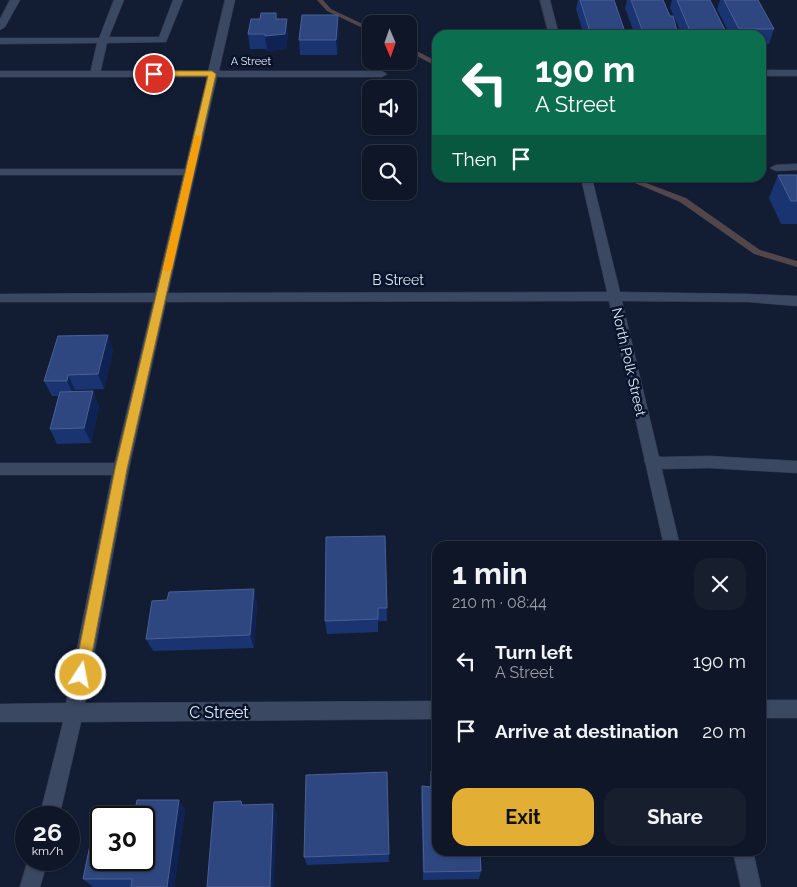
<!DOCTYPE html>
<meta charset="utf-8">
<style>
:root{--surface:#0e1627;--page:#171f2f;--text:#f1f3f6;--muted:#9b9fa7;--line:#2e3544;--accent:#e3ae34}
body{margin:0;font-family:Raleway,sans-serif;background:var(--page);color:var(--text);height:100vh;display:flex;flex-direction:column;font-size:19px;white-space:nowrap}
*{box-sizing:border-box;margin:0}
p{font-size:16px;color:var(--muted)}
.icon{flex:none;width:28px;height:28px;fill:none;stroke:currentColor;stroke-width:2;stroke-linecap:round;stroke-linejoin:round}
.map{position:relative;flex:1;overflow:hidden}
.sheet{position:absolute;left:432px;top:541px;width:334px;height:315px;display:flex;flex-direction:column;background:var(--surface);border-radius:15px;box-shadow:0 1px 4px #0004,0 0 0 1px var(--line)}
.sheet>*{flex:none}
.top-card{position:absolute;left:432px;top:30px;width:334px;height:152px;border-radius:15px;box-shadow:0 1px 4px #0004,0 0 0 1px var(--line);background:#0b6e4f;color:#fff;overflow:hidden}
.needle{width:32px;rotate:178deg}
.buttons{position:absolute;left:362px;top:15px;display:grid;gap:10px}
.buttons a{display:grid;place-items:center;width:55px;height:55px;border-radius:10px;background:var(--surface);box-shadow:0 1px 4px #0004,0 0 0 1px var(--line);font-size:25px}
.speed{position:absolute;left:15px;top:806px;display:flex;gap:10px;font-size:25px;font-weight:700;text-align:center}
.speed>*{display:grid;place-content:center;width:65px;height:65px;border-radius:50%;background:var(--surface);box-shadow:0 1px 4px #0004,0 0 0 1px var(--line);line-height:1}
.speed small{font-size:12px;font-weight:400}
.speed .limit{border:2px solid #111;border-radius:8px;background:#fff;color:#111}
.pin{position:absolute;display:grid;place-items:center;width:42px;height:42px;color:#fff;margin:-21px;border:2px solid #fff;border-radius:50%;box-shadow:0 1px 5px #0007}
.me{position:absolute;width:55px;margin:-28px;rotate:11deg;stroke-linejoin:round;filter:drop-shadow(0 0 4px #0008)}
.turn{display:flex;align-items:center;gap:18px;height:105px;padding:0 20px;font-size:22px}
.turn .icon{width:65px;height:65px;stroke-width:2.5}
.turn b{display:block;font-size:35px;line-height:42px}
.then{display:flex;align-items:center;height:48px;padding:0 20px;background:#0003;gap:10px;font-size:19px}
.round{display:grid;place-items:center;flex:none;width:52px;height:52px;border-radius:15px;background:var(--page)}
.head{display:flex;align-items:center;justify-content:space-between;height:85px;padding:0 20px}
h1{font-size:30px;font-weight:700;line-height:38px}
.primary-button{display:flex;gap:10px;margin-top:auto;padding:10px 20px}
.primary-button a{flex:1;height:58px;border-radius:15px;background:var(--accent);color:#111;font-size:20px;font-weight:700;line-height:58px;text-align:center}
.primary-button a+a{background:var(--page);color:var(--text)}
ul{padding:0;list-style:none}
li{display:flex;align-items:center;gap:15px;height:70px;padding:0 20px}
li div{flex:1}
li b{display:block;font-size:19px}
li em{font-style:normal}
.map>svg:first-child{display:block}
</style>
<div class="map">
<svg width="797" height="887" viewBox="0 0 797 887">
<rect width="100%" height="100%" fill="#121d34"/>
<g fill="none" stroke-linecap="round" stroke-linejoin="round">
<g fill="#53464a" fill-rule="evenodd">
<polygon points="317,0 323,0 331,9 371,28 371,32 327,11"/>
<polygon points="409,47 438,62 438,67 409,52"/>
<polygon points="623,178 633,178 686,198 760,250 797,261 797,267 754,254 680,202"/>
</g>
<defs>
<g id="lane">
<polygon points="10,0 20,0 5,27 0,30 0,19"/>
<polygon points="114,0 124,0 109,37 159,37 173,0 183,0 166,42 107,43 100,74 95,77 90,74 97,43 0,44 0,38 99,38"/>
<polygon points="797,164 797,170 776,171 770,168 776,165"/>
<polygon points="0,169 190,169 196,172 190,175 0,175"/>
<polygon points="652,455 662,457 709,456 797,461 797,473 709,468 662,469 647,465 644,461 647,457"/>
<polygon points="0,463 121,463 126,465 129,469 126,473 121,475 0,475"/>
</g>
<g id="street">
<polygon points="225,0 235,0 219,71 382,71 387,74 382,77 217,77 168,293 607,292 581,178 592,178 620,292 748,294 797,296 797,306 748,302 622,301 680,546 664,546 609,301 166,302 129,469 85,703 438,701 438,719 81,722 59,818 39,818 63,722 0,722 0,704 66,703 113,469 153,302 0,302 0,294 155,293 207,77 0,77 0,71 208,71"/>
<polygon points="540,0 550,0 559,35 549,35"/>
<rect x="761" y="70" width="36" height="6"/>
<rect x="761" y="700" width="36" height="18"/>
<polygon points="733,851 753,851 761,887 741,887"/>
<polygon points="28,860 48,860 40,887 20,887"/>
</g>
</defs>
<use href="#lane" stroke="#33384b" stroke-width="1"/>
<use href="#street" stroke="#33384b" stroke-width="1"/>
<use href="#lane" fill="#3b4862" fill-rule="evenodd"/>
<use href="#street" fill="#3b4862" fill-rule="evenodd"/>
</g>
<g fill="#1a3472">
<polygon points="578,0 614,0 625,32 624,35 584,35 576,9"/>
<polygon points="627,0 663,0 677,31 676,35 635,35 625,8"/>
<polygon points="672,0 710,0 725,30 724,35 682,35 670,8"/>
<polygon points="720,0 758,0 774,29 769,44 761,44 761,35 730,35 717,9"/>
<polygon points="276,13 277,19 288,34 286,49 267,51 266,49 250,49 248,34 260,19"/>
<polygon points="339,30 337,55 300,55 299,40"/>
<polygon points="778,175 797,175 797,224 781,224 769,198"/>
<polygon points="113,350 104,389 75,390 75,391 93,391 99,406 91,443 57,444 50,429 58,396 52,396 44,381"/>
<polygon points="385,536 387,621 378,621 378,632 327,634 325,621"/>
<polygon points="257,602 254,648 153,651 146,639"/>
<polygon points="431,771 481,871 479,879 423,880 421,796 422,786 430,786"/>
<polygon points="387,772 389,862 307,865 304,857"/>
<polygon points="179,800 185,810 174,887 93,887 83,879 100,846 134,816"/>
</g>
<g fill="#0e2253">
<polygon points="338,15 339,30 337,55 336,40"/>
<polygon points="287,19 288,34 286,49 267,51 265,36"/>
<polygon points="108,335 113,350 104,389 98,374"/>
<polygon points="68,375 75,390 74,396 67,381"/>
<polygon points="93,391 99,406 91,443 84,428"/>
<polygon points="254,589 257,602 254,648 250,635"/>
<polygon points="179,800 185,810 174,887 167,887"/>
<polygon points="273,804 277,814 274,887 270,887"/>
</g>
<g fill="#2f4780" stroke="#4b6093">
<polygon points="580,0 614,0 625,32 590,32"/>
<polygon points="631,0 663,0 670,16 673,16 677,31 643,32"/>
<polygon points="677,0 710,0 725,30 690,31"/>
<polygon points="724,0 758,0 774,29 739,29"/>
<polygon points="261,13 276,13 276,19 287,19 285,34 265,36 265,34 248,34 251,19 260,19"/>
<polygon points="302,15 338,15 336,40 299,40"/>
<polygon points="778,175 797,175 797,201 791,201"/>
<polygon points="108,335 98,374 68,375 67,381 44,381 58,336"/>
<polygon points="93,391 84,428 50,429 60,392"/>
<polygon points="385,536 387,608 378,608 378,619 325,621 326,537"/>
<polygon points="254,589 250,635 146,639 152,601 167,600 169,592"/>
<polygon points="431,771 438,771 438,851 480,851 481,871 424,872 422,786 431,787"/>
<polygon points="387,772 389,854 304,857 306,775"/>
<polygon points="137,800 179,800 167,887 131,887 132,879 83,879 90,845 100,846 101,837 101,860 144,860 144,818 105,818 105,817 134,816"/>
<polygon points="241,801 242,805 273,804 270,887 207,887 214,802"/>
</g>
<polygon fill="#e3ae34" stroke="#947122" points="212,71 216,74 127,469 88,675 86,680 81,682 76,680 74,675 115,469 208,76 154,76 150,74 154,71"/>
<polygon fill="#f59e0b" points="195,135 202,137 172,269 167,272 163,269"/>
<g text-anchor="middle" stroke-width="5" stroke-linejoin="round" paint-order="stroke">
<g font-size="11" fill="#e0e8f8" stroke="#091329">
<text x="251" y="65">A Street</text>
</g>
<g font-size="14" fill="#e0e8f8" stroke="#091329">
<text x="398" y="285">B Street</text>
<text transform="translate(629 362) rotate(77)" y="5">North Polk Street</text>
</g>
<g font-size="16" fill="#e0e8f8" stroke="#091329">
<text x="219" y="718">C Street</text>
</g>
</g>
</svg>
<div class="buttons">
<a><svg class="needle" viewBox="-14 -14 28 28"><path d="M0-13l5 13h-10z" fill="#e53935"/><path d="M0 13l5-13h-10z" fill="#9b9fa7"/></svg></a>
<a><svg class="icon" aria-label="sound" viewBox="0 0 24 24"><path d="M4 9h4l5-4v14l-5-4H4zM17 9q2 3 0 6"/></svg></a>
<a><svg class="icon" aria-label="search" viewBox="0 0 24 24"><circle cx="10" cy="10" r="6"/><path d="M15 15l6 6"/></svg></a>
</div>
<div class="speed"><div>26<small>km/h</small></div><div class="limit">30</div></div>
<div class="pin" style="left:154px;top:74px;background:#d93025"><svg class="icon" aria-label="arrive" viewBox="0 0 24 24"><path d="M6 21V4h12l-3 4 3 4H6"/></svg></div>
<svg class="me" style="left:81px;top:675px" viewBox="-20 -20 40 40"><circle r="17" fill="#e3ae34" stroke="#fff" stroke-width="3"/><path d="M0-11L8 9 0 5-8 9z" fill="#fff"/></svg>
<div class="top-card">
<div class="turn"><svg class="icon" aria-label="left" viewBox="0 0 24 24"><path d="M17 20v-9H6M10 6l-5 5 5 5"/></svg><div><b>190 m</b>A Street</div></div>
<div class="then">Then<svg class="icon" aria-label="arrive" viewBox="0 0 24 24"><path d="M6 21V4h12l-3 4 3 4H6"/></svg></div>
</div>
<section class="sheet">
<div class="head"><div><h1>1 min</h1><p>210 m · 08:44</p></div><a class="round"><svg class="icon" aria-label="close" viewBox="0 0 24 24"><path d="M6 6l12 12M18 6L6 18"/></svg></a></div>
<ul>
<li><svg class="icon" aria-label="left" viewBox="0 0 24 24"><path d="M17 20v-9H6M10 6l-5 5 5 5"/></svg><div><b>Turn left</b><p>A Street</p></div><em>190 m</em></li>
<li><svg class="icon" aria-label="arrive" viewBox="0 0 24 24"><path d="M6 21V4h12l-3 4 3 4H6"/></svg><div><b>Arrive at destination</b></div><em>20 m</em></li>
</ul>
<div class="primary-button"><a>Exit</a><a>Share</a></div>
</section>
</div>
